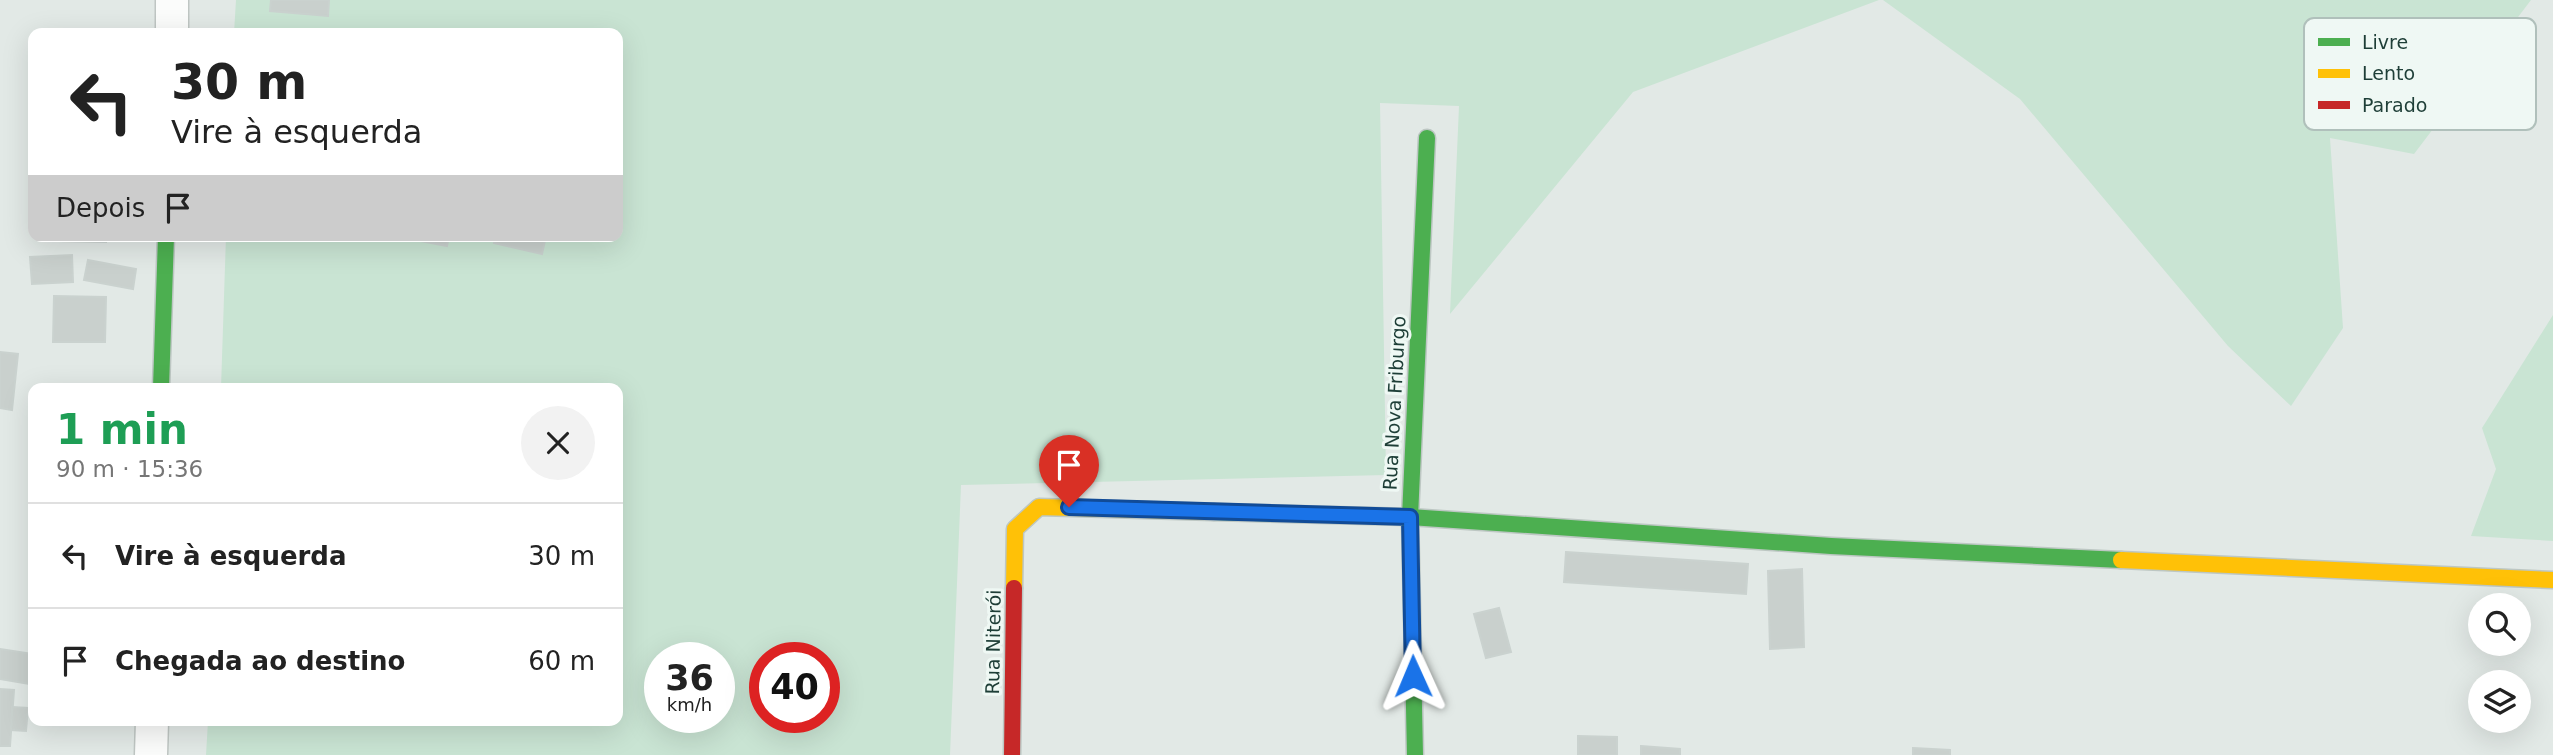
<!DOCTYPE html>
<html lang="pt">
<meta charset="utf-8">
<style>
:root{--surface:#fff;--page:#f2f2f2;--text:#222;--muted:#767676;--line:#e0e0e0}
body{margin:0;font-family:"DejaVu Sans",sans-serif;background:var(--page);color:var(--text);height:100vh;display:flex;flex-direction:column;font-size:26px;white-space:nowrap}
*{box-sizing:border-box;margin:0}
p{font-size:23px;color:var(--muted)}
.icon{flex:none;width:38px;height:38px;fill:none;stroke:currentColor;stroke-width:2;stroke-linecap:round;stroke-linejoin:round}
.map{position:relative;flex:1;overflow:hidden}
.drawer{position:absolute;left:28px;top:383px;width:595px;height:343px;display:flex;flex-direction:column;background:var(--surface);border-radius:14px;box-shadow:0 7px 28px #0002}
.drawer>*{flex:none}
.guide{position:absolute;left:28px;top:28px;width:595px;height:214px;border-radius:14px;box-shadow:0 7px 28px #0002;background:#fff;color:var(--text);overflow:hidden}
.controls{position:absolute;left:2468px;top:593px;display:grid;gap:14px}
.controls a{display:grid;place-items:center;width:63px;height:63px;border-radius:50%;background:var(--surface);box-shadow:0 7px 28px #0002;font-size:35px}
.speed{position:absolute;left:644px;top:642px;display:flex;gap:14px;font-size:35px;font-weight:700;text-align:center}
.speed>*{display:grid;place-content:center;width:91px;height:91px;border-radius:50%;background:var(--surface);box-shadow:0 7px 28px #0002;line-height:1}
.speed small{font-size:18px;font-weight:400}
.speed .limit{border:10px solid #d22;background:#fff;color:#111}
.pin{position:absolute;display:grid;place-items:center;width:60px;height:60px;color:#fff;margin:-72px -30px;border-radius:50% 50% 50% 0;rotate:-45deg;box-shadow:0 0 7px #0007}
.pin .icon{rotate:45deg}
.me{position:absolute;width:77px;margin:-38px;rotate:359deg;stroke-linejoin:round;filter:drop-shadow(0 0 5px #0008)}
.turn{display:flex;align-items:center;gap:24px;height:147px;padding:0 28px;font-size:32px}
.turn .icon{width:91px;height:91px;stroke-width:2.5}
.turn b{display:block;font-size:49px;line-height:60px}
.then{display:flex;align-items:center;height:66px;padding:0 28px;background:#0003;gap:14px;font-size:26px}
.round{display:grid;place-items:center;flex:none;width:74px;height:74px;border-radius:37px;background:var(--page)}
.summary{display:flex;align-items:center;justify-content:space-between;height:119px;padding:0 28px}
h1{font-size:42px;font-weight:600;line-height:52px;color:#1e9e55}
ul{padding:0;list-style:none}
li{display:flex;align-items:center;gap:21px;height:105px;padding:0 28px;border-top:2px solid var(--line)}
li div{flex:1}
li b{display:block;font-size:26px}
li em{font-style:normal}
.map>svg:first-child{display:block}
</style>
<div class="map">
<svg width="2553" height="755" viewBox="0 0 2553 755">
<rect width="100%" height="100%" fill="#e2e9e6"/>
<g fill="#c9e4d3" fill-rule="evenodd">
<path d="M236 0H1879L1633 92 1450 314 1459 106 1380 103 1386 475 961 485 950 755H206L208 721H618V388H221L226 236H618V33H234ZM660 658H719V718H660ZM765 658H824V718H765Z"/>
<polygon points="1883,0 2531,0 2414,154 2330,138 2343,328 2291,406 2228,346 2020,99"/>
<polygon points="2553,315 2553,541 2471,536 2496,469 2482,428"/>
</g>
<g fill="#c9d0cd" stroke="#cad2cf" stroke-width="2">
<polygon points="271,0 329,0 328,16 270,11"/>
<polygon points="58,236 106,236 106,242 58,241"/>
<polygon points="395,236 449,236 447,246"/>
<polygon points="496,236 546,236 542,254 494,243"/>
<polygon points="72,255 73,282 32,284 30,257"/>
<polygon points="88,260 136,269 133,289 84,280"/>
<polygon points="54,296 106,297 105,342 53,342"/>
<polygon points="0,352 18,354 12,410 0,408"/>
<polygon points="1566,552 1748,564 1746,594 1564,582"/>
<polygon points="1802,569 1804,647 1770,649 1768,571"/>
<polygon points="1499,608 1511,652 1486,658 1474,614"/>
<polygon points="0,649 33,654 30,684 0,679"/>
<polygon points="0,689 14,690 10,746 0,746"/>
<polygon points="12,707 28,708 26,731 11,730"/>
<polygon points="1578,736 1617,737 1617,755 1578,755"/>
<polygon points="1641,746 1680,749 1680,755 1641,755"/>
<polygon points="1913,748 1950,750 1950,755 1913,755"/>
</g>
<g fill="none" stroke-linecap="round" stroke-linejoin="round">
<defs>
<g id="street">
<polyline points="172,33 172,0"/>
<polyline points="151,755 152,721"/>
</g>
<g id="fast">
<polyline points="161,388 166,236"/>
<polyline points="1214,512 1410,517 1831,546 2121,560"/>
<polyline points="1415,755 1410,517 1427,138"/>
</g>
<g id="slow">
<polyline points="2121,560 2553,580"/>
<polyline points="1014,588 1015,529 1039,507 1214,512"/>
</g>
<polyline id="jam" points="1012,755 1014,588"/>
</defs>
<use href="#street" stroke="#bfc6c3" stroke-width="35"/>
<use href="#fast" stroke="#bdc7c3" stroke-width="19"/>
<use href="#slow" stroke="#bdc7c3" stroke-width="19"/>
<use href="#jam" stroke="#bdc7c3" stroke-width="19"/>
<use href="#street" stroke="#fbfcfb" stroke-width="32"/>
<use href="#fast" stroke="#4caf50" stroke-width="16"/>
<use href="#slow" stroke="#ffc107" stroke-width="16"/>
<use href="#jam" stroke="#c62828" stroke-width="16"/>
</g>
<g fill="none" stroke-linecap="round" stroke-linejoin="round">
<defs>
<polyline id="route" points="1069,507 1410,517 1413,676"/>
</defs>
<use href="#route" stroke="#114b97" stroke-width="18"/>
<use href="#route" stroke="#1a73e8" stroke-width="12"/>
</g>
<g text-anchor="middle" stroke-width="6" stroke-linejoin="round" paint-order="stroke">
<g font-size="19" fill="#1e3e37" stroke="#eff8f4">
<text transform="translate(1394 403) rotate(-87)" y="7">Rua Nova Friburgo</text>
<text transform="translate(993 642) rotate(-89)" y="7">Rua Niterói</text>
</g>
</g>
<rect x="2304" y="18" width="232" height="112" rx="10" fill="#eff8f4" stroke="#b0c0bb" stroke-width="2"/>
<rect x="2318" y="38" width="32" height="8" fill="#4caf50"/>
<rect x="2318" y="69" width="32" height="9" fill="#ffc107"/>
<rect x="2318" y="101" width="32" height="8" fill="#c62828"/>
<g font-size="19" fill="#1e3e37">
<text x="2362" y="49">Livre</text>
<text x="2362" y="80">Lento</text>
<text x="2362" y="112">Parado</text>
</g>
</svg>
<div class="controls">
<a><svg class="icon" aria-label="search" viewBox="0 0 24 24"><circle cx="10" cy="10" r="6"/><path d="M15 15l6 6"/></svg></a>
<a><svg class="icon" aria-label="layers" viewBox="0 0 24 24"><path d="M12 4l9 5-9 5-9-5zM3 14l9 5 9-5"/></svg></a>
</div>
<div class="speed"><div>36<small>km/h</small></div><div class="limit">40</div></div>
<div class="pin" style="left:1069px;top:507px;background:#d93025"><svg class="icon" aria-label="arrive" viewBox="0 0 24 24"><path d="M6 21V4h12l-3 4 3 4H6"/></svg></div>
<svg class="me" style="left:1413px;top:676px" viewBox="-20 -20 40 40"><path d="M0-17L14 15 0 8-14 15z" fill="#1a73e8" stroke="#fff" stroke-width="4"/></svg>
<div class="guide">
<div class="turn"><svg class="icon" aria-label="left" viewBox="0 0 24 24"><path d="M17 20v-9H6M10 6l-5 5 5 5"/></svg><div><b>30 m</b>Vire à esquerda</div></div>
<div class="then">Depois<svg class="icon" aria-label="arrive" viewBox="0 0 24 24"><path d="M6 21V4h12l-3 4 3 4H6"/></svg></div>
</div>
<section class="drawer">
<div class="summary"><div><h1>1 min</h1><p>90 m · 15:36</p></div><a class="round"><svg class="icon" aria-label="close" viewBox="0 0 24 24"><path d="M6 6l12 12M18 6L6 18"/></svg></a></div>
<ul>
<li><svg class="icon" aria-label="left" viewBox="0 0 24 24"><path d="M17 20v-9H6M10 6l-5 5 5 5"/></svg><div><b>Vire à esquerda</b></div><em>30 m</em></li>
<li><svg class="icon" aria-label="arrive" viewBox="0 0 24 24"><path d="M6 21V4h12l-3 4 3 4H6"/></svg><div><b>Chegada ao destino</b></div><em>60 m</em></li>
</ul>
</section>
</div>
